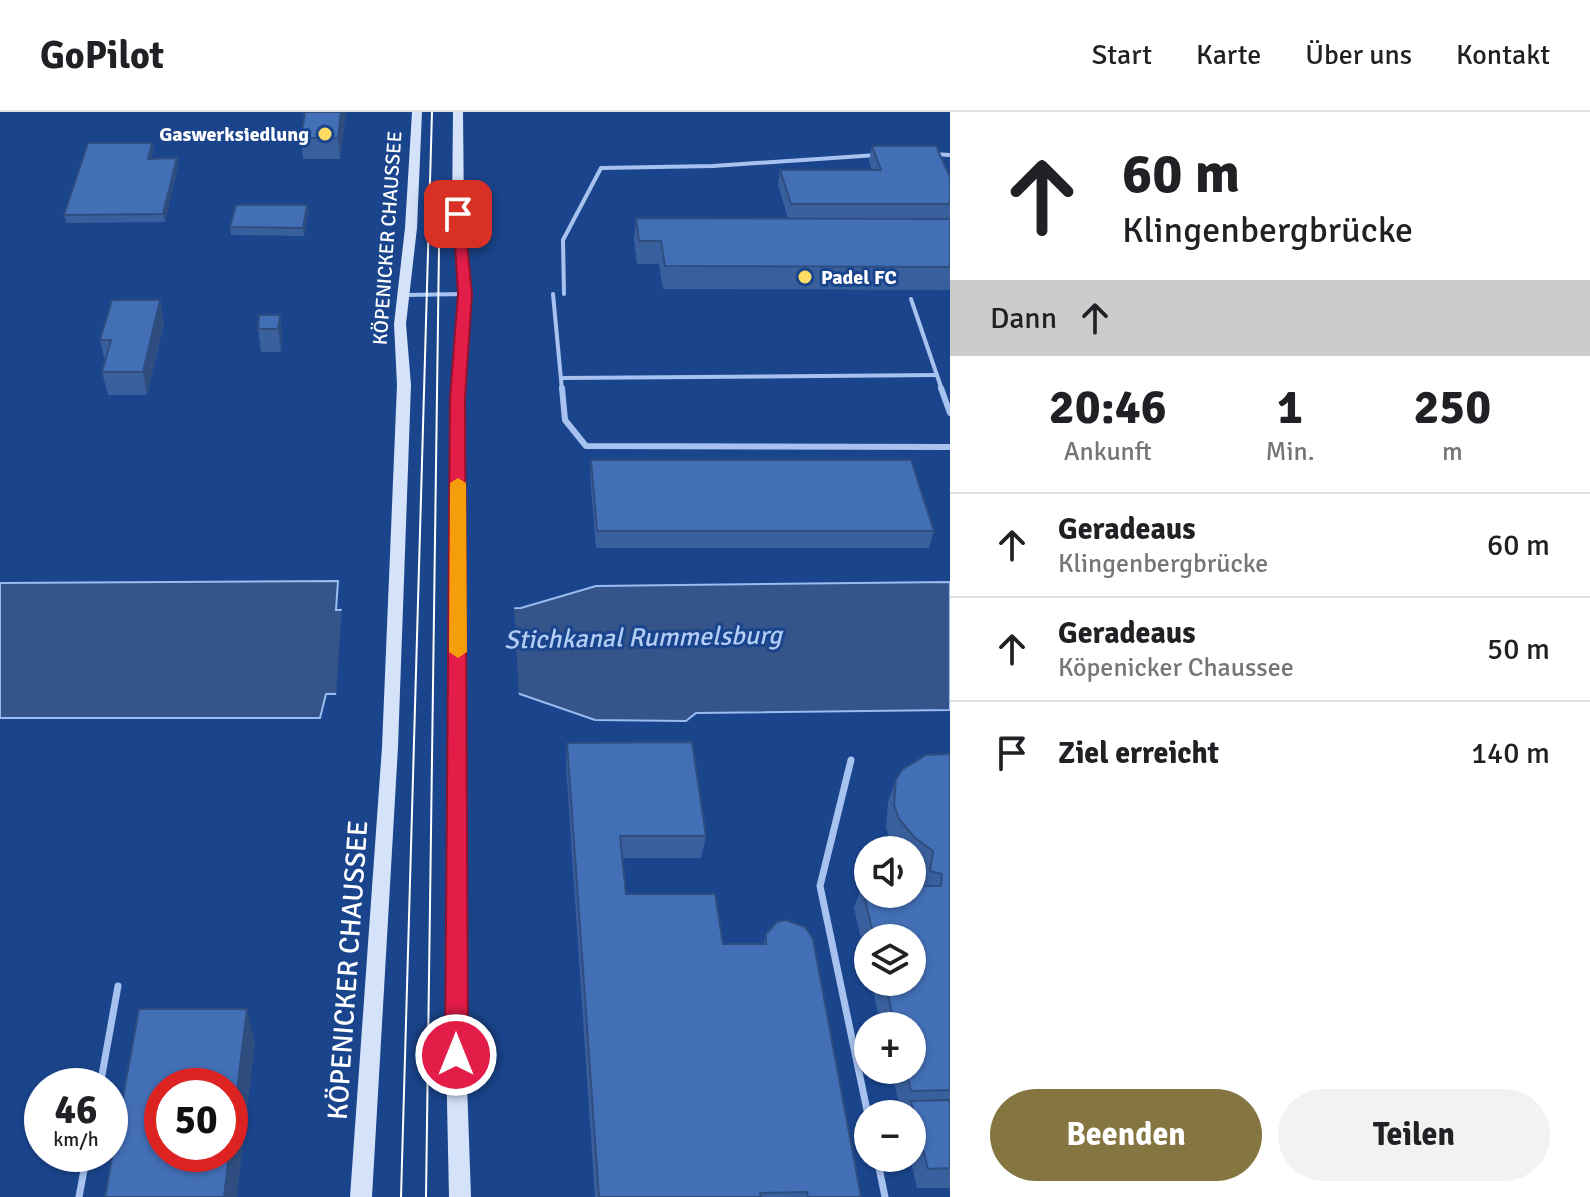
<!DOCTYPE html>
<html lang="de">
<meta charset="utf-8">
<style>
:root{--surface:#fff;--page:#f2f2f2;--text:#202124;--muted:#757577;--line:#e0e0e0;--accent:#847541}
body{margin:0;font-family:Signika,sans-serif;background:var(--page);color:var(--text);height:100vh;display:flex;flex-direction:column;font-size:30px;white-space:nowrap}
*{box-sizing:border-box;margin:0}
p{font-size:26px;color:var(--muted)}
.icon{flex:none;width:44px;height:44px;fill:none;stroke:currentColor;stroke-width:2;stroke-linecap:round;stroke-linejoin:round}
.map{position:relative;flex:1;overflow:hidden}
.side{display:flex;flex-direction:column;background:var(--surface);width:640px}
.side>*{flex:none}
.hud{background:#fff;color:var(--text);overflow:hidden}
.buttons{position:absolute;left:854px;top:724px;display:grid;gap:16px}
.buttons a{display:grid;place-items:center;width:72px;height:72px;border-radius:50%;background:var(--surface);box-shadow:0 2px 6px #0004;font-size:40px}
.speed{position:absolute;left:24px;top:956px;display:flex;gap:16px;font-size:40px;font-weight:700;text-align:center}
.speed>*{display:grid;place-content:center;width:104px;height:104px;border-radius:50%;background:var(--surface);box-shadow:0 2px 6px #0004;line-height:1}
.speed small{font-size:20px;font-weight:400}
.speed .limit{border:12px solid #d22;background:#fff;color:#111}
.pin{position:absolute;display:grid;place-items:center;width:68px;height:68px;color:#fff;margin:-34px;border-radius:16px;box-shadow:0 4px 12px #0006}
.me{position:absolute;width:88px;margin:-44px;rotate:0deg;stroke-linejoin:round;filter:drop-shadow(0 0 6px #0008)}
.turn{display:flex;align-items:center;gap:28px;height:168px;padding:0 40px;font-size:36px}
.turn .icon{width:104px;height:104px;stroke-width:2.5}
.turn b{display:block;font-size:56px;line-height:68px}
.then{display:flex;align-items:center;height:76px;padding:0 40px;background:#0003;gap:16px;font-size:30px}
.eta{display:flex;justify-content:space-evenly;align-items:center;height:136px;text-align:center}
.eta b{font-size:48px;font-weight:700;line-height:56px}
.cta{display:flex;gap:16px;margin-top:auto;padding:16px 40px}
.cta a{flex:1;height:92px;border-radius:48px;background:var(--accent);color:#fff;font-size:32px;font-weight:700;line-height:92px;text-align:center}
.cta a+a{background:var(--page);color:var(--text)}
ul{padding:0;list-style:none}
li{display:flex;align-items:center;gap:24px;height:104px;padding:0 40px;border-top:2px solid var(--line)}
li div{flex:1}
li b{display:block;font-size:30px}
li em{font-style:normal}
header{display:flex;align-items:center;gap:48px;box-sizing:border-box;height:112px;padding:0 40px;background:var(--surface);border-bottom:2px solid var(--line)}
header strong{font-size:38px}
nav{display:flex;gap:44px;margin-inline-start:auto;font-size:28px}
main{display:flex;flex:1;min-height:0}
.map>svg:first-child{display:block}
</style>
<header>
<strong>GoPilot</strong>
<nav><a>Start</a><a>Karte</a><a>Über uns</a><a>Kontakt</a></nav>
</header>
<main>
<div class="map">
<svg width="950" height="1085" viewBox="0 0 950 1085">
<rect width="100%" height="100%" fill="#1a458d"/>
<polygon fill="#355489" stroke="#9abcf0" stroke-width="2" points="338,469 336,498 521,496 596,474 950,470 950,598 696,601 686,609 595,608 517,581 326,582 320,606 0,606 0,471"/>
<polygon fill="#1a458d" points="514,492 519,586 336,586 342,493"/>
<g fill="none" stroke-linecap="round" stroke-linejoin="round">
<g stroke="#a7c2ee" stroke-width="4">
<polyline points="932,42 950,43"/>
<polyline points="553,182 562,278"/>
<polyline points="564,182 563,128 601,56 713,54 877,43"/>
<polyline points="405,183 465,182"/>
<polyline points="911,187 942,278"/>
<polyline points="561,266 937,263"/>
</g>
<g stroke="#a7c2ee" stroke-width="6">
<polyline points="562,276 565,308 586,334 950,335"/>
<polyline points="941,276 950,301"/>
</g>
<g stroke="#a7c2ee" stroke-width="7">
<polyline points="851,648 820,774 868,1003"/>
<polyline points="100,974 118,874"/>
<polyline points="877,1046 885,1085"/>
<polyline points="79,1085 87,1042"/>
</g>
<g fill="#d4e2fa" fill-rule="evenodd">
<polygon points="412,0 422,0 417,116 406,212 411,273 398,635 372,1085 350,1085 382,635 397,273 394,212 405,116"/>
<polygon points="453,0 463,0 464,102 471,182 465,286 466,943 471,1085 449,1085 446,943 451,286 459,182 452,102"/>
</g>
<g stroke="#fff" stroke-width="2">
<polyline points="401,1085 432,0"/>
<polyline points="426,1085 439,136"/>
</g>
</g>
<g fill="#3a5f9d">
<polygon points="305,0 346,0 340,47 303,47 301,26"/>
<polygon points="152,31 154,38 151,46 177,46 178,54 165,110 66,111 64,103"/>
<polygon points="872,34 950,65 950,178 663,177 659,152 637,152 634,129 636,106 788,107 778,73 780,58 872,58 869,49"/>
<polygon points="307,93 308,101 304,124 231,123 230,115"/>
<polygon points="160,188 164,211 147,283 108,283 102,260 105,249 100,228"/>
<polygon points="280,203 282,226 281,240 261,240 258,217"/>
<polygon points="591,348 934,419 929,436 596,436 590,364"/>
<polygon points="567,631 706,724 701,746 622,746 626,782 723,832 763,832 766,822 861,1085 595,1085 566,654"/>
<polygon points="950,642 950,1076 917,1076 910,1046 912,1046 912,1002 905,1002 906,999 901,999 891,958 912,958 912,914 881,914 871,870 912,870 912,826 868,826 868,857 854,796 862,774 922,774 924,761 912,753 912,738 898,738 891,730 886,716 888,690 896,667"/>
</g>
<g fill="#2f4e7f">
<polygon points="341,0 346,0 340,47 338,26"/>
<polygon points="152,31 154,38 149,54 148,47"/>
<polygon points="177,46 178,54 165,110 163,102"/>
<polygon points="307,93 308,101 304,124 303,116"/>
<polygon points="160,188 164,211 147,283 143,260"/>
<polygon points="280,203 282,226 281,240 278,217"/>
<polygon points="247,897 255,932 237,1085 224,1085"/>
</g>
<g fill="#436fb6" stroke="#2f4e7f" stroke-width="2">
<polygon points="305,0 341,0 338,26 301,26"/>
<polygon points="88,31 152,31 148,47 177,46 163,102 64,103"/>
<polygon points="872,34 936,34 950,65 950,92 791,92 780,58 881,58"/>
<polygon points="236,93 307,93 303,116 230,115"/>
<polygon points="636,106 950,107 950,155 665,154 661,129 639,129"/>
<polygon points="112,188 160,188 143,260 102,260 111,228 100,228"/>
<polygon points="259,203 280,203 278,217 258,217"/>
<polygon points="591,348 911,348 934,419 597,419"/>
<polygon points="692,630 706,724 620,724 626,782 715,782 723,832 766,832 766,822 777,810 786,808 805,815 813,827 861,1085 808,1085 807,1080 760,1081 761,1085 599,1085 567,631"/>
<polygon points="950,642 950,978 911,979 906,958 912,958 912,914 895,914 885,870 912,870 912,826 874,826 862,774 868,774 868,782 912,782 912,774 941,774 942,762 930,759 933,739 915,726 899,707 894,693 896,667 903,657 926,643"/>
<polygon points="139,897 247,897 230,1034 230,974 162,974 162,1042 229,1042 224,1085 105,1085"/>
<polygon points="950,988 950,1056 928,1057 911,989"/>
</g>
<polygon fill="#e11d48" stroke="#92132f" stroke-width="2" points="453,99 464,102 472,182 465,286 468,943 464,951 456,954 448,951 445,943 450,286 458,182"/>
<polygon fill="#f59e0b" points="458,366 466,371 467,540 458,546 449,540 450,371"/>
<g fill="#ffdc64" stroke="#1a458d" stroke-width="3">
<circle cx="325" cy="22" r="8"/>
<circle cx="805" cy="165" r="8"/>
</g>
<g text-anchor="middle" stroke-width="6" stroke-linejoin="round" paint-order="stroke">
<g font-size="20" font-weight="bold" fill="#fff" stroke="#1a458d" text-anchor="end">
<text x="309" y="29">Gaswerksiedlung</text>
<text x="821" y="172" text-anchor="start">Padel FC</text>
</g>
<g font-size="20" fill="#fff" stroke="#1a458d">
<text transform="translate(387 126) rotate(-86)" y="7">KÖPENICKER CHAUSSEE</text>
</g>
<g font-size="26" font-style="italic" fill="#b3cdf5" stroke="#1a458d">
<text transform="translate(643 525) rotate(-1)" y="9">Stichkanal Rummelsburg</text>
</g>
<g font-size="28" fill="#fff" stroke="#1a458d">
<text transform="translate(347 858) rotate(-86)" y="10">KÖPENICKER CHAUSSEE</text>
</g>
</g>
</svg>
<div class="buttons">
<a><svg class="icon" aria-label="sound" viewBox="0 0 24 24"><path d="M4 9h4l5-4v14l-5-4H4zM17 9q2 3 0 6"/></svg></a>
<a><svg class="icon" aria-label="layers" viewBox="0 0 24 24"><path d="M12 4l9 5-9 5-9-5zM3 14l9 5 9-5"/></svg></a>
<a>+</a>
<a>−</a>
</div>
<div class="speed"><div>46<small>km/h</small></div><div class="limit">50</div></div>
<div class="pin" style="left:458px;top:102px;background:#d93025"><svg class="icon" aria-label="arrive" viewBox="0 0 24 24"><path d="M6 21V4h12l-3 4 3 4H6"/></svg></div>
<svg class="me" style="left:456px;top:943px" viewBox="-20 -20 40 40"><circle r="17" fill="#e11d48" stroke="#fff" stroke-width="3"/><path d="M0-11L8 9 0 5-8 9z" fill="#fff"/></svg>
</div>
<section class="side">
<div class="hud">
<div class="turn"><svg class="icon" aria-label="ahead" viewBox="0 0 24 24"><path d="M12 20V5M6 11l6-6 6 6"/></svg><div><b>60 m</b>Klingenbergbrücke</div></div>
<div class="then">Dann<svg class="icon" aria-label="ahead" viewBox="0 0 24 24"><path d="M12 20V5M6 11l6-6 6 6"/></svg></div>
</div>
<div class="eta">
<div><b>20:46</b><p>Ankunft</p></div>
<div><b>1</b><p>Min.</p></div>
<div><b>250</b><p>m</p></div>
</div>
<ul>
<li><svg class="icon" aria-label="ahead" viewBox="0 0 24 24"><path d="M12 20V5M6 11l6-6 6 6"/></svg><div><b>Geradeaus</b><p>Klingenbergbrücke</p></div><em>60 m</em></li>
<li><svg class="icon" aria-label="ahead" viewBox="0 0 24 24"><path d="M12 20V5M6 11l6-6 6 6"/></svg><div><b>Geradeaus</b><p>Köpenicker Chaussee</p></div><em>50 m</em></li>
<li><svg class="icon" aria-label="arrive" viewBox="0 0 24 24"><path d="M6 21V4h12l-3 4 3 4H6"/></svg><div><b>Ziel erreicht</b></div><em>140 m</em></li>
</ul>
<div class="cta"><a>Beenden</a><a>Teilen</a></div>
</section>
</main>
